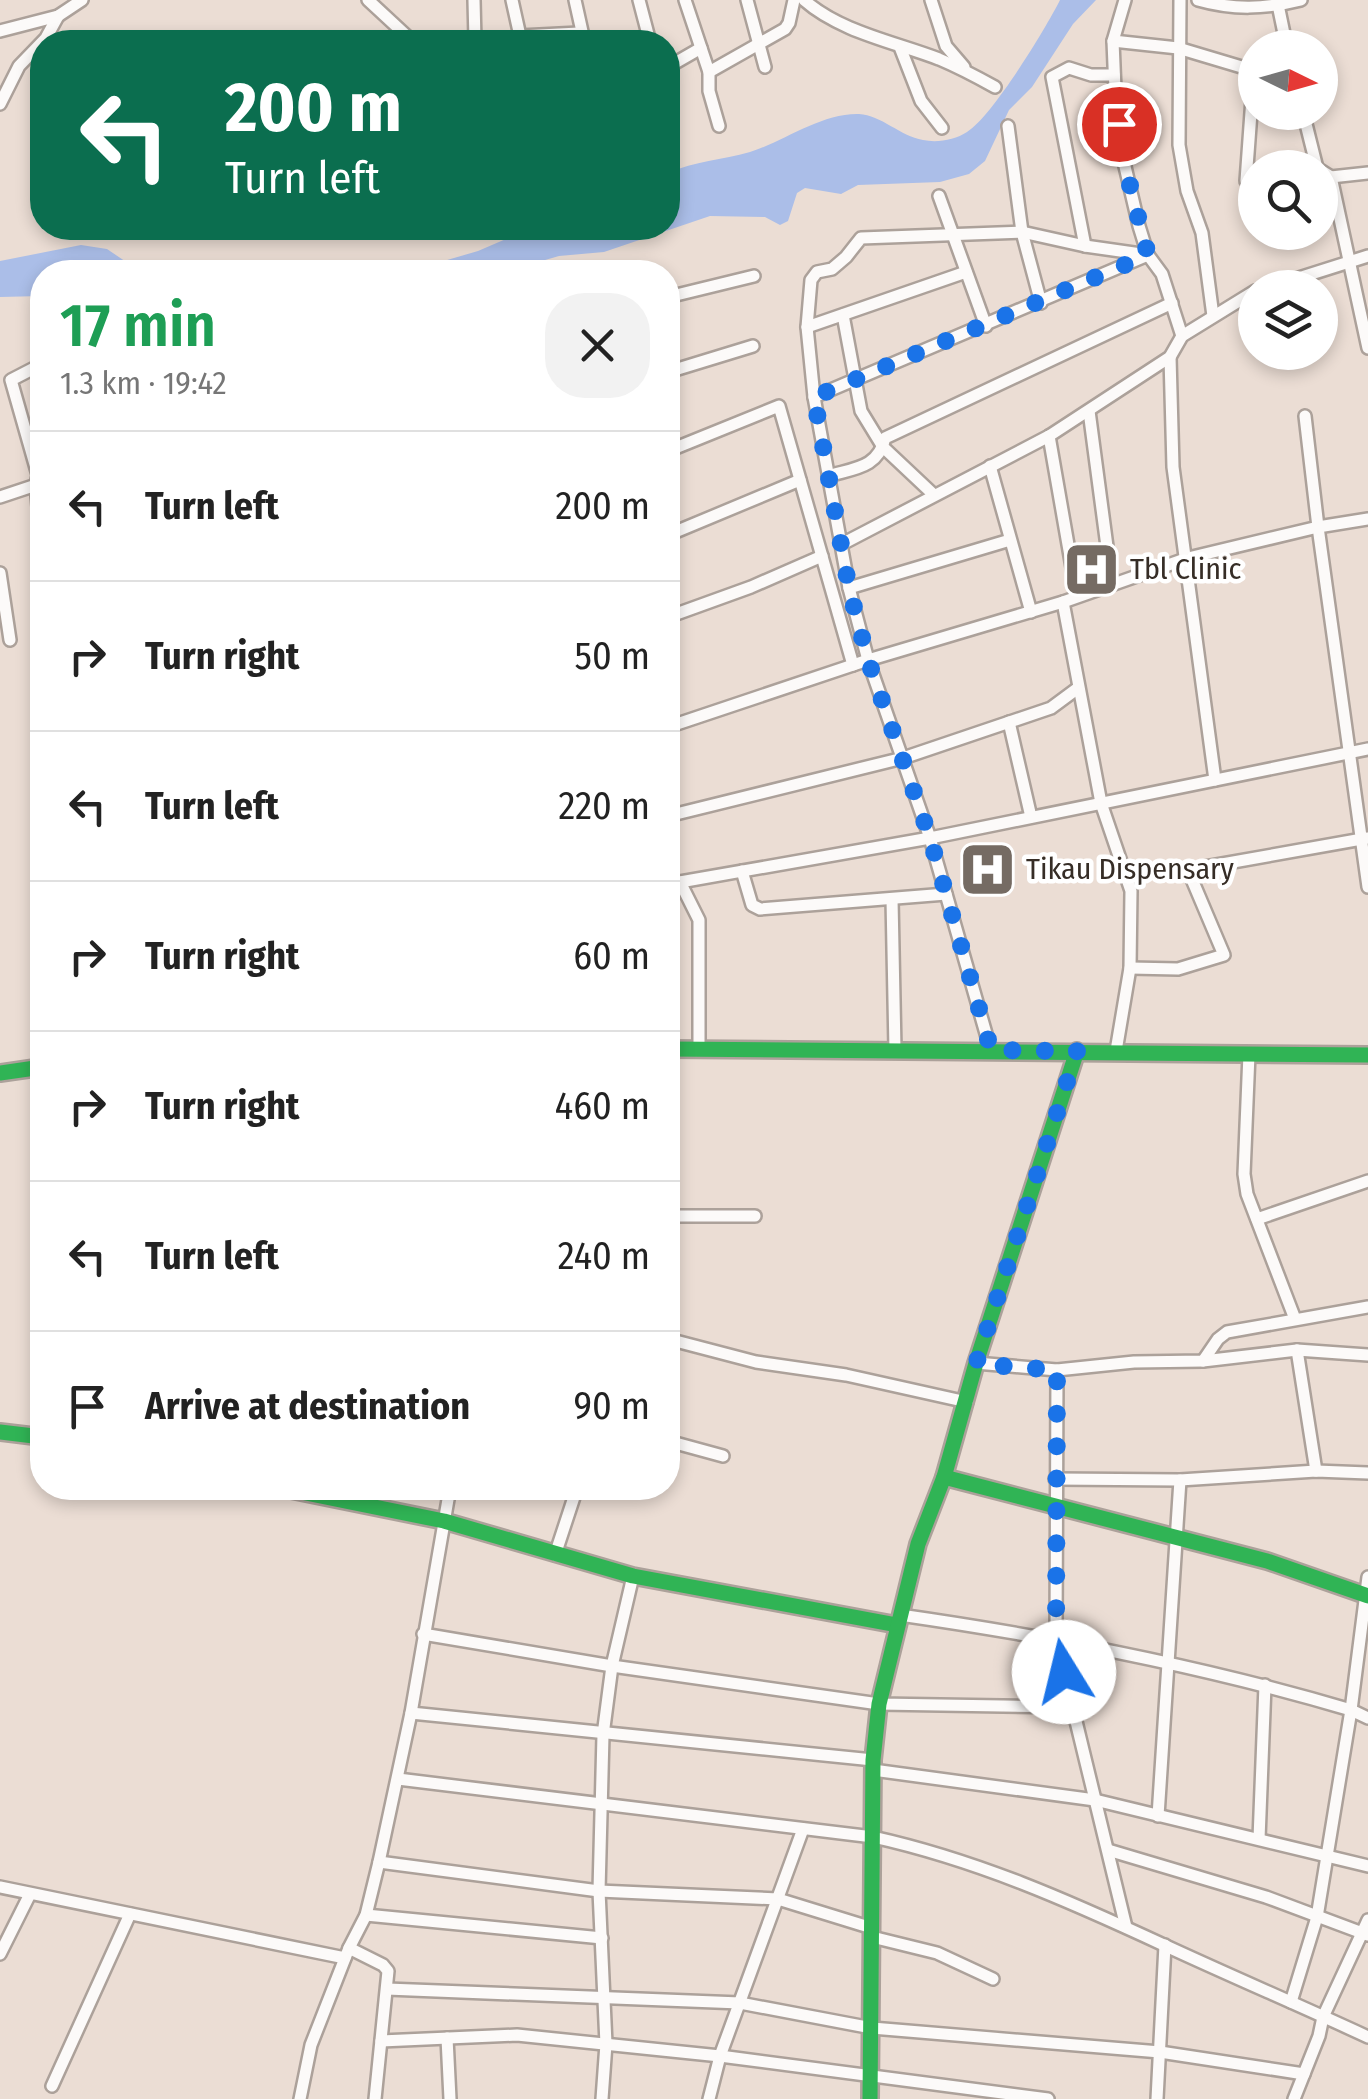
<!DOCTYPE html>
<meta charset="utf-8">
<style>
:root{--surface:#fff;--page:#f2f2f2;--text:#222;--muted:#767676;--line:#e0e0e0}
body{margin:0;font-family:"Fira Sans Condensed",sans-serif;background:var(--page);color:var(--text);height:100vh;display:flex;flex-direction:column;font-size:38px;white-space:nowrap}
*{box-sizing:border-box;margin:0}
p{font-size:32px;color:var(--muted)}
.icon{flex:none;width:55px;height:55px;fill:none;stroke:currentColor;stroke-width:2;stroke-linecap:round;stroke-linejoin:round}
.map{position:relative;flex:1;overflow:hidden}
.drawer{position:absolute;left:30px;top:260px;width:650px;height:1240px;display:flex;flex-direction:column;background:var(--surface);border-radius:40px;box-shadow:0 5px 15px #0003}
.drawer>*{flex:none}
.hud{position:absolute;left:30px;top:30px;width:650px;height:210px;border-radius:40px;box-shadow:0 5px 15px #0003;background:#0b6e4f;color:#fff;overflow:hidden}
.needle{width:65px;rotate:95deg}
.controls{position:absolute;left:1238px;top:30px;display:grid;gap:20px}
.controls a{display:grid;place-items:center;width:100px;height:100px;border-radius:50%;background:var(--surface);box-shadow:0 5px 15px #0003;font-size:50px}
.pin{position:absolute;display:grid;place-items:center;width:85px;height:85px;color:#fff;margin:-42px;border:5px solid #fff;border-radius:50%;box-shadow:0 2px 10px #0007}
.me{position:absolute;width:110px;margin:-55px;rotate:351deg;stroke-linejoin:round;filter:drop-shadow(0 0 8px #0008)}
.turn{display:flex;align-items:center;gap:35px;height:210px;padding:0 30px;font-size:45px}
.turn .icon{width:130px;height:130px;stroke-width:2.5}
.turn b{display:block;font-size:70px;line-height:85px}
.round{display:grid;place-items:center;flex:none;width:105px;height:105px;border-radius:40px;background:var(--page)}
.head{display:flex;align-items:center;justify-content:space-between;height:170px;padding:0 30px}
h1{font-size:60px;font-weight:600;line-height:75px;color:#1e9e55}
ul{padding:0;list-style:none}
li{display:flex;align-items:center;gap:30px;height:150px;padding:0 30px;border-top:2px solid var(--line)}
li div{flex:1}
li b{display:block;font-size:38px}
li em{font-style:normal}
.map>svg:first-child{display:block}
</style>
<div class="map">
<svg width="1368" height="2099" viewBox="0 0 1368 2099">
<rect width="100%" height="100%" fill="#ebddd4"/>
<g fill="#decdc2">
<polygon points="1104,558 1107,577 1094,581 1092,575 1080,579 1075,563"/>
<polygon points="992,843 998,893 984,896 976,845"/>
</g>
<g fill="#abbee8">
<path d="M1060 0H1096L1073 24 1032 87 1009 110 985 161 969 174 940 182 858 185 841 194 805 188 797 193 788 221 780 225 765 217 710 216 604 252 559 256 504 272H406L478 251 532 228H668V173C695 161 722 160 750 152 785 141 821 113 859 114 881 115 900 136 923 140 937 143 955 140 967 132 992 117 1046 28 1060 0Z"/>
<polygon points="81,245 107,249 141,272 42,272 42,296 0,297 0,261"/>
</g>
<g fill="none" stroke-linecap="round" stroke-linejoin="round">
<defs>
<g id="street">
<polyline points="368,0 409,38 474,38"/>
<polyline points="474,0 475,41"/>
<polyline points="512,0 520,36 579,33 583,42"/>
<polyline points="575,0 583,36"/>
<polyline points="639,0 650,42"/>
<polyline points="685,0 709,72 709,91 719,126"/>
<polyline points="747,0 765,67"/>
<path d="M804 0C840 32 895 42 939 59 958 67 977 77 995 87"/>
<polyline points="931,0 946,46 964,67"/>
<polyline points="1125,0 1113,41 1115,90 1123,158 1139,226 1148,255 1162,274 1182,336"/>
<polyline points="1180,0 1179,145 1187,191 1202,233 1213,316"/>
<path d="M1198 0C1233 10 1265 9 1301 0"/>
<polyline points="1277,0 1287,48"/>
<polyline points="0,31 58,16 82,0"/>
<polyline points="1113,41 1178,48 1255,71"/>
<polyline points="900,47 921,101 942,128"/>
<polyline points="668,67 701,48"/>
<polyline points="709,72 785,29 789,23 794,0"/>
<polyline points="0,104 19,66 46,38 58,16"/>
<polyline points="1303,112 1317,168"/>
<polyline points="1008,126 1022,232 1041,303"/>
<polyline points="1320,170 1331,177 1368,348"/>
<polyline points="1331,177 1368,173"/>
<polyline points="1246,181 1254,71"/>
<polyline points="939,196 986,326"/>
<polyline points="1085,246 1052,77 1069,68 1091,75 1114,75"/>
<polyline points="1267,288 1368,256"/>
<polyline points="668,297 754,276"/>
<polyline points="843,315 861,411 883,447 934,495"/>
<polyline points="807,327 966,272"/>
<polyline points="1170,357 1173,467 1215,780"/>
<polyline points="668,372 753,346"/>
<polyline points="814,397 1148,255"/>
<polyline points="1089,411 1112,584"/>
<polyline points="1049,436 1077,596"/>
<polyline points="668,451 779,406 853,665"/>
<polyline points="990,466 1031,612"/>
<path d="M828 476C855 468 878 468 885 438L1172 303"/>
<polyline points="36,485 42,550 40,624"/>
<polyline points="0,497 36,485 38,475 11,380 42,364"/>
<polyline points="1368,519 1318,527 1368,887"/>
<polyline points="668,535 800,480"/>
<polyline points="842,544 1049,436 1170,357 1182,336 1255,291"/>
<polyline points="0,573 10,640"/>
<polyline points="849,588 1010,540"/>
<polyline points="1063,602 1101,803 1131,891 1130,968 1116,1051"/>
<polyline points="668,617 751,587 822,556"/>
<polyline points="1009,722 1031,817"/>
<polyline points="668,727 868,660 1063,602 1188,558 1318,527 1305,416"/>
<polyline points="668,816 903,758 1051,708 1078,688"/>
<polyline points="742,871 752,905 760,909 946,894"/>
<polyline points="1126,873 1188,870 1368,838"/>
<polyline points="668,882 680,882 930,838 1368,749"/>
<polyline points="680,882 699,920 699,1050"/>
<polyline points="892,899 895,1050"/>
<polyline points="1130,968 1178,969 1224,955 1188,870"/>
<polyline points="991,1051 930,838 868,660 849,588 814,397 807,327 811,280 817,272 832,269 846,257 861,238 1022,232 1085,246 1148,255"/>
<polyline points="1249,1054 1244,1174 1247,1194 1295,1319"/>
<polyline points="668,1216 755,1216"/>
<polyline points="1257,1219 1368,1181"/>
<polyline points="668,1339 756,1362 846,1375 967,1402"/>
<polyline points="1297,1350 1316,1471"/>
<polyline points="1203,1361 1218,1339 1227,1332 1368,1307"/>
<polyline points="976,1363 1057,1370 1134,1362 1203,1361 1297,1350 1368,1355"/>
<polyline points="1057,1370 1056,1639 1126,1927"/>
<polyline points="668,1441 723,1456"/>
<polyline points="1055,1479 1180,1480 1316,1471 1368,1473"/>
<polyline points="555,1555 577,1488"/>
<path d="M900 1615C1053 1637 1203 1666 1351 1710L1368 1718"/>
<polyline points="423,1634 612,1666 879,1704 1072,1707"/>
<polyline points="411,1713 873,1760"/>
<polyline points="873,1770 1095,1800 1368,1866"/>
<path d="M398 1779 873 1837C977 1860 1069 1901 1166 1946 1233 1977 1301 2006 1368 2037"/>
<polyline points="1158,1816 1180,1480"/>
<polyline points="1259,1839 1265,1685"/>
<polyline points="1108,1850 1266,1897 1368,1935"/>
<polyline points="379,1862 599,1891 778,1899 872,1928"/>
<polyline points="0,1887 345,1958"/>
<polyline points="366,1915 602,1938"/>
<polyline points="872,1937 937,1953 993,1979"/>
<polyline points="349,1948 383,1965 388,1971 375,2099"/>
<polyline points="0,1954 30,1894"/>
<polyline points="387,1989 740,2003 872,2028 1160,2052 1304,2074"/>
<polyline points="1291,2002 1317,1917 1351,1710 1368,1577"/>
<polyline points="447,2038 450,2099"/>
<polyline points="381,2041 517,2035 720,2056 1048,2099"/>
<polyline points="52,2086 130,1914"/>
<polyline points="300,2099 311,2045 349,1948 366,1915 379,1862 411,1713 450,1488"/>
<polyline points="602,2099 606,2044 599,1891 603,1735 612,1666 633,1576"/>
<polyline points="709,2099 720,2056 803,1829"/>
<polyline points="1157,2099 1165,1945"/>
<polyline points="1294,2099 1319,2036 1323,2017 1368,1920"/>
</g>
<g id="fast">
<polyline points="668,1049 1368,1055"/>
<polyline points="0,1073 42,1067"/>
<polyline points="0,1432 42,1437"/>
<polyline points="944,1477 1267,1561 1368,1596"/>
<polyline points="281,1488 444,1521 633,1576 897,1625"/>
<polyline points="870,2099 873,1760 879,1704 918,1544 944,1477 976,1363 1077,1051"/>
</g>
</defs>
<use href="#street" stroke="#aca19a" stroke-width="16"/>
<use href="#fast" stroke="#aca19a" stroke-width="20"/>
<use href="#street" stroke="#fcfaf9" stroke-width="11"/>
<use href="#fast" stroke="#30b455" stroke-width="15"/>
</g>
<g fill="none" stroke-linecap="round" stroke-linejoin="round">
<polyline stroke="#1a73e8" stroke-width="18" stroke-dasharray="0 32.4" points="1064,1672 1056,1638 1057,1370 976,1364 1077,1051 991,1050 930,838 868,660 849,588 814,397 1148,255 1123,158 1119,124"/>
</g>
<defs>
<symbol id="hospital-square" viewBox="-11 -11 22 22"><rect x="-9" y="-9" width="18" height="18" rx="4" fill="#756b63" stroke="#fff"/><path d="M-5-5h3v3.5h4V-5h3V5h-3V1.5h-4V5h-3Z" fill="#fff"/></symbol>
</defs>
<g fill-rule="evenodd">
<use href="#hospital-square" x="1060" y="538" width="63" height="63"/>
<use href="#hospital-square" x="956" y="838" width="63" height="63"/>
</g>
<g text-anchor="middle" stroke-width="9" stroke-linejoin="round" paint-order="stroke">
<g font-size="30" fill="#362d26" stroke="#fff" text-anchor="start">
<text x="1130" y="579">Tbl Clinic</text>
<text x="1026" y="879">Tikau Dispensary</text>
</g>
</g>
</svg>
<div class="controls">
<a><svg class="needle" viewBox="-14 -14 28 28"><path d="M0-13l5 13h-10z" fill="#e53935"/><path d="M0 13l5-13h-10z" fill="#767676"/></svg></a>
<a><svg class="icon" aria-label="search" viewBox="0 0 24 24"><circle cx="10" cy="10" r="6"/><path d="M15 15l6 6"/></svg></a>
<a><svg class="icon" aria-label="layers" viewBox="0 0 24 24"><path d="M12 4l9 5-9 5-9-5zM3 14l9 5 9-5"/></svg></a>
</div>
<div class="pin" style="left:1119px;top:124px;background:#d93025"><svg class="icon" aria-label="arrive" viewBox="0 0 24 24"><path d="M6 21V4h12l-3 4 3 4H6"/></svg></div>
<svg class="me" style="left:1064px;top:1672px" viewBox="-20 -20 40 40"><circle r="19" fill="#fff"/><path d="M0-13L10 11 0 6-10 11z" fill="#1a73e8"/></svg>
<div class="hud">
<div class="turn"><svg class="icon" aria-label="left" viewBox="0 0 24 24"><path d="M17 20v-9H6M10 6l-5 5 5 5"/></svg><div><b>200 m</b>Turn left</div></div>
</div>
<section class="drawer">
<div class="head"><div><h1>17 min</h1><p>1.3 km · 19:42</p></div><a class="round"><svg class="icon" aria-label="close" viewBox="0 0 24 24"><path d="M6 6l12 12M18 6L6 18"/></svg></a></div>
<ul>
<li><svg class="icon" aria-label="left" viewBox="0 0 24 24"><path d="M17 20v-9H6M10 6l-5 5 5 5"/></svg><div><b>Turn left</b></div><em>200 m</em></li>
<li><svg class="icon" aria-label="right" viewBox="0 0 24 24"><path d="M7 20v-9h11M14 6l5 5-5 5"/></svg><div><b>Turn right</b></div><em>50 m</em></li>
<li><svg class="icon" aria-label="left" viewBox="0 0 24 24"><path d="M17 20v-9H6M10 6l-5 5 5 5"/></svg><div><b>Turn left</b></div><em>220 m</em></li>
<li><svg class="icon" aria-label="right" viewBox="0 0 24 24"><path d="M7 20v-9h11M14 6l5 5-5 5"/></svg><div><b>Turn right</b></div><em>60 m</em></li>
<li><svg class="icon" aria-label="right" viewBox="0 0 24 24"><path d="M7 20v-9h11M14 6l5 5-5 5"/></svg><div><b>Turn right</b></div><em>460 m</em></li>
<li><svg class="icon" aria-label="left" viewBox="0 0 24 24"><path d="M17 20v-9H6M10 6l-5 5 5 5"/></svg><div><b>Turn left</b></div><em>240 m</em></li>
<li><svg class="icon" aria-label="arrive" viewBox="0 0 24 24"><path d="M6 21V4h12l-3 4 3 4H6"/></svg><div><b>Arrive at destination</b></div><em>90 m</em></li>
</ul>
</section>
</div>
